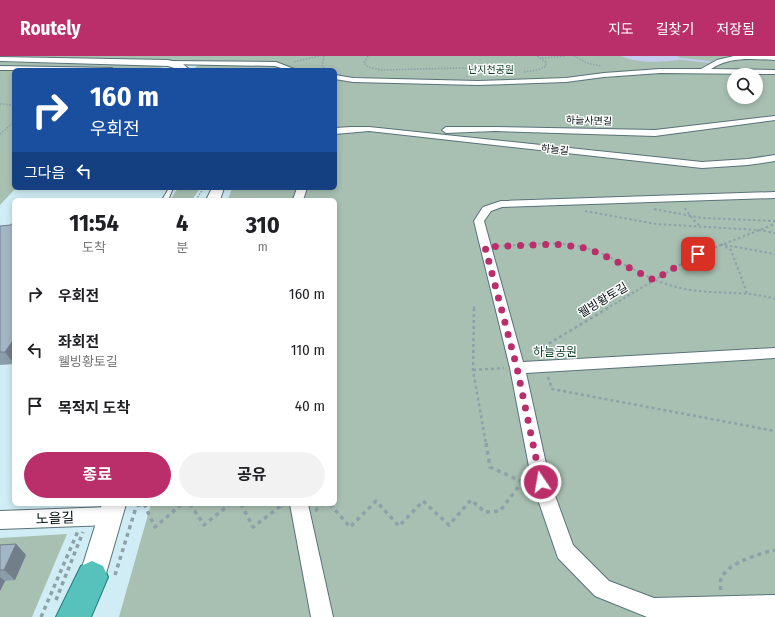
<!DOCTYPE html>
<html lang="ko">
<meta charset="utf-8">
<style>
:root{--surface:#fff;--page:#f2f2f2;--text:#202124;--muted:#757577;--accent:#ba2f6a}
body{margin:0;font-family:"Fira Sans Condensed","Noto Sans KR",sans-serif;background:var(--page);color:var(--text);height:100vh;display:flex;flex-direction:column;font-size:15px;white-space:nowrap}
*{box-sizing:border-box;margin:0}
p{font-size:13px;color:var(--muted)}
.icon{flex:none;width:22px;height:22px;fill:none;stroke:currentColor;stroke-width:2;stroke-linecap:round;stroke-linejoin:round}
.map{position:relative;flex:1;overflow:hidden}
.details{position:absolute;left:12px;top:142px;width:325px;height:308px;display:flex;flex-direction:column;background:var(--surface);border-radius:6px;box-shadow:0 2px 6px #0003}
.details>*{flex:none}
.banner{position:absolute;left:12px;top:12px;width:325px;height:122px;border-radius:6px;box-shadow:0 2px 6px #0003;background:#1a4fa0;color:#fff;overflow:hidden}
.buttons{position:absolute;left:727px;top:12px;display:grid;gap:8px}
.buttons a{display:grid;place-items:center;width:36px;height:36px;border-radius:50%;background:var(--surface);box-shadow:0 2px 6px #0003;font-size:20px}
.pin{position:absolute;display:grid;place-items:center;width:34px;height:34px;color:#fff;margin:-17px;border-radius:8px;box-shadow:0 2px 6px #0006}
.me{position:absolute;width:44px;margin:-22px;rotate:348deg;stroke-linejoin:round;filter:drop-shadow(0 0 3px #0008)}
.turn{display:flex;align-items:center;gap:14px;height:84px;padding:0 12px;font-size:18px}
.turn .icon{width:52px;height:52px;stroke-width:2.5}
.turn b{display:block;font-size:28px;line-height:34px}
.then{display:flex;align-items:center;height:38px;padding:0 12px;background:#0003;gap:8px;font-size:15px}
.eta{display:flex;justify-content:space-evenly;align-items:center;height:68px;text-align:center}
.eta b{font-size:24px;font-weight:700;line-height:28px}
.button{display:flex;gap:8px;margin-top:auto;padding:8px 12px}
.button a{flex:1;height:46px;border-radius:24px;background:var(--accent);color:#fff;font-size:16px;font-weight:700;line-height:46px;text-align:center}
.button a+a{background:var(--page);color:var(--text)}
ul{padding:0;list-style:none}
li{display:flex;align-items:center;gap:12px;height:56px;padding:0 12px}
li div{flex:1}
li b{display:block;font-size:15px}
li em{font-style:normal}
header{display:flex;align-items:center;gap:24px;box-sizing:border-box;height:56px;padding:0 20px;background:var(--accent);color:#fff}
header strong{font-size:19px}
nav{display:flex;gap:22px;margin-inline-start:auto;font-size:14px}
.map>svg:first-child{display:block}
</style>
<header>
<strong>Routely</strong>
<nav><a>지도</a><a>길찾기</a><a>저장됨</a></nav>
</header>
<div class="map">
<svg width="775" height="561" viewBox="0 0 775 561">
<rect width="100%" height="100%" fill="#d0ecf4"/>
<g fill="#a8c0b2" fill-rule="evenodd">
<path d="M0 0H775V561H119L151 448H335V144H228L232 132H335V14H198L195 11 206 7 0 3ZM734 19H756V41H734Z"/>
<polygon points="0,6 156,10 171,14 14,14 14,132 21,132 14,134 0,149"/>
<polygon points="178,132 200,132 192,144 170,144"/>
<polygon points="67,478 32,561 0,561 0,482"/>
</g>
<path fill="#c3cced" d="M621 0H676L679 1V4C660 6 638 8 621 0Z"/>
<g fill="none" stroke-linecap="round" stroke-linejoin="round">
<polyline stroke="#c3cced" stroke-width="2" points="674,2 709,6"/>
<defs>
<polygon id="service" points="169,132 173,132 168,144 162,144"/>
<g id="minor">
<path d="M734 0H775V4C753 3 730 0 711 13L775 14V18L660 17 604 21 566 26 478 29 353 26 335 23V19L353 22 478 25 566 22 604 17 660 13H701L717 4Z"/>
<polygon points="168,5 276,6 297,14 287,14 275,10 166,8 165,7"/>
<polygon points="0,10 112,12 115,14 0,14"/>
<polygon points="775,60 775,64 655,80 495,75 446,77 442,74 446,71 495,71 655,74"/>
<polygon points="351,71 369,71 702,106 748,103 775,99 775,105 748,109 702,112 369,75 335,78 335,72"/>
<polygon points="297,132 307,132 303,144 293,144"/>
<polygon points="775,136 775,142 502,151 491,155 484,165 523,306 775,292 775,302 526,317 550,426 573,489 609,525 654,542 775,539 775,561 647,561 595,540 558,502 532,426 510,312 474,165 483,151 501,145"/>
<polygon points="290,448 308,448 333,561 311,561"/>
<polygon points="110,451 117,454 119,460 117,466 110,469 0,473 0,455"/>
</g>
<g id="tertiary">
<polygon points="0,1 168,4 183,8 190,14 180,14 168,10 0,5"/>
<polygon points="212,132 224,132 220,144 206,144"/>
<polygon points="102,448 126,448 105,521 101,530 92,534 83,530 79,521"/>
</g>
<polygon id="trunk" points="92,505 103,510 108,521 91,561 56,561 81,510"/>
</defs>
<use href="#service" stroke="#597279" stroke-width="2"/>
<use href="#minor" stroke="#597279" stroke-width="2"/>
<use href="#tertiary" stroke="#597279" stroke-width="2"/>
<use href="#trunk" stroke="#1f7a75" stroke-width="2"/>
<g stroke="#8ca2a8" stroke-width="1.5" stroke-dasharray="1.5 1.5" stroke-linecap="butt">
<polyline points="324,0 322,10 326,14"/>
<polyline points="368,0 364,7 368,11 381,14 463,12 511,16"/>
<polyline points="574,0 587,7 601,10"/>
<polyline points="542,2 566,0"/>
<polyline points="294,6 319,0"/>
<polyline points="524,16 538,14 546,10 546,6 537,0"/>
<polyline points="0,48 14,49"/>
<polyline points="0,78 14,66"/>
<polyline points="196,144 203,133"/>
</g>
<g stroke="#8ca2a8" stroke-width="2" stroke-dasharray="2.5 2.5" stroke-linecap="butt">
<polyline points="685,152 690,160 700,170"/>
<polyline points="654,153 702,162 775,165"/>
<polyline points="585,155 656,168 759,174 775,177"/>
<polyline points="721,188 731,194 747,237"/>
<polyline points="725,189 775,198"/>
<path d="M498 190C527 189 558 184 586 192 617 201 644 223 676 231 709 240 742 233 775 243"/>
<polyline points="474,253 474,250"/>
<polyline points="606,253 698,198 775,168"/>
</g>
<g stroke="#8ca2a8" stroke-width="2.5" stroke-dasharray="3 3" stroke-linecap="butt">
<polyline points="474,252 473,314 486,388"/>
<polyline points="540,299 538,294 608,252"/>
<polyline points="473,314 504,312"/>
<polyline points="548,321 552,333 775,375"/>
</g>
<g stroke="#8ca2a8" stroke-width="3.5" stroke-dasharray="4 4" stroke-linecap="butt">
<polyline points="486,387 490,411 523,426"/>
<polyline points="144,448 155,471 182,448"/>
<polyline points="190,448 204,469 230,448"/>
<polyline points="241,448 253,471 282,449 283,451"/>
<polyline points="330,448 350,471 376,445 399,470 423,445 449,469 471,444 485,456 500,455 522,426"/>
<polyline points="137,450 142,448"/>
<polyline points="315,455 323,448"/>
<polyline points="115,519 137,448"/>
<path d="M721 534C713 510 758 498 775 494"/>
<polyline points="56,544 83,476"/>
<polyline points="41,561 78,475"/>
</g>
<use href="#service" fill="#fff" fill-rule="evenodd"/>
<use href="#minor" fill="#fff" fill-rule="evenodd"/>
<use href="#tertiary" fill="#fff" fill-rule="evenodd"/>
<use href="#trunk" fill="#57c2bc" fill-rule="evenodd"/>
</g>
<g fill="#8c9daa">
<polygon points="14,165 14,308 0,309 0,170 11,169"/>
<polygon points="16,488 26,499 15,524 5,525 0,535 0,489"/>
</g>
<g fill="#727f8b">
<polygon points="14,283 14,308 5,296"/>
<polygon points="16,488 26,499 15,524 4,514"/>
<polygon points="0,521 5,525 0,535"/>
</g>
<g fill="#a3b6c6" stroke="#727f8b">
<polygon points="14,165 14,283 5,296 0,296 0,170 11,169"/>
<polygon points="16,488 4,514 0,514 0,489"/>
</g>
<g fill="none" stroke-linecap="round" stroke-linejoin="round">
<polyline stroke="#ba2f6a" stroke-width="7" stroke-dasharray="0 12.6" points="541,426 517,312 485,191 555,188 585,192 599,197 654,224 698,198"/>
</g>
<g text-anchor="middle" stroke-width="3" stroke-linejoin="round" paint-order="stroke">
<g font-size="10" fill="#12402c" stroke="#fff">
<text x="491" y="17">난지천공원</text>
</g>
<g font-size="10" fill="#061012" stroke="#fff">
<text transform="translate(589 64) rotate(2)" y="4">하늘사면길</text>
<text transform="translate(555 93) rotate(6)" y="4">하늘길</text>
</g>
<g font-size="12" fill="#061012" stroke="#fff">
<text transform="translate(603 244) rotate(-31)" y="4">웰빙황토길</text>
</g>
<g font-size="12" fill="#12402c" stroke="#fff">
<text x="555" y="300">하늘공원</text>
</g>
<g font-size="14" fill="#061012" stroke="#fff">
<text transform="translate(55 462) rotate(-2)" y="5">노을길</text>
</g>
</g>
</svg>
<div class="buttons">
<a><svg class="icon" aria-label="search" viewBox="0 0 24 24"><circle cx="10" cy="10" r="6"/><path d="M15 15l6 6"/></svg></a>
</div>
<div class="pin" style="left:698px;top:198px;background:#d93025"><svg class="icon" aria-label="arrive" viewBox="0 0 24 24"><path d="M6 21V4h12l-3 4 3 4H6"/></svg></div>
<svg class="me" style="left:541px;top:426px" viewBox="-20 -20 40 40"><circle r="17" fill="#ba2f6a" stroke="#fff" stroke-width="3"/><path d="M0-11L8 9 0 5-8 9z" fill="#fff"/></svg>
<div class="banner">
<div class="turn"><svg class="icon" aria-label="right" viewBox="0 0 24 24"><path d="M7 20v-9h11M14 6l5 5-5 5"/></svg><div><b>160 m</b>우회전</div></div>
<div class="then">그다음<svg class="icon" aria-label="left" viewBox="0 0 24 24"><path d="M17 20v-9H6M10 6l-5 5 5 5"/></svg></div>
</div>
<section class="details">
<div class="eta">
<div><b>11:54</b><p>도착</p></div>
<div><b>4</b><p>분</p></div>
<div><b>310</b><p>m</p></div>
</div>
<ul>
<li><svg class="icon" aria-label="right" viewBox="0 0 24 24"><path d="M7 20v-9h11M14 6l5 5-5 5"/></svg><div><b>우회전</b></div><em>160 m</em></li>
<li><svg class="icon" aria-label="left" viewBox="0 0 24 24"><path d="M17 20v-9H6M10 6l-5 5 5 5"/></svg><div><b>좌회전</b><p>웰빙황토길</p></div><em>110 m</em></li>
<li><svg class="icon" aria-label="arrive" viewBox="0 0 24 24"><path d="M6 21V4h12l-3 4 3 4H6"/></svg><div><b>목적지 도착</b></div><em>40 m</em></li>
</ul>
<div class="button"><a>종료</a><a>공유</a></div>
</section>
</div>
